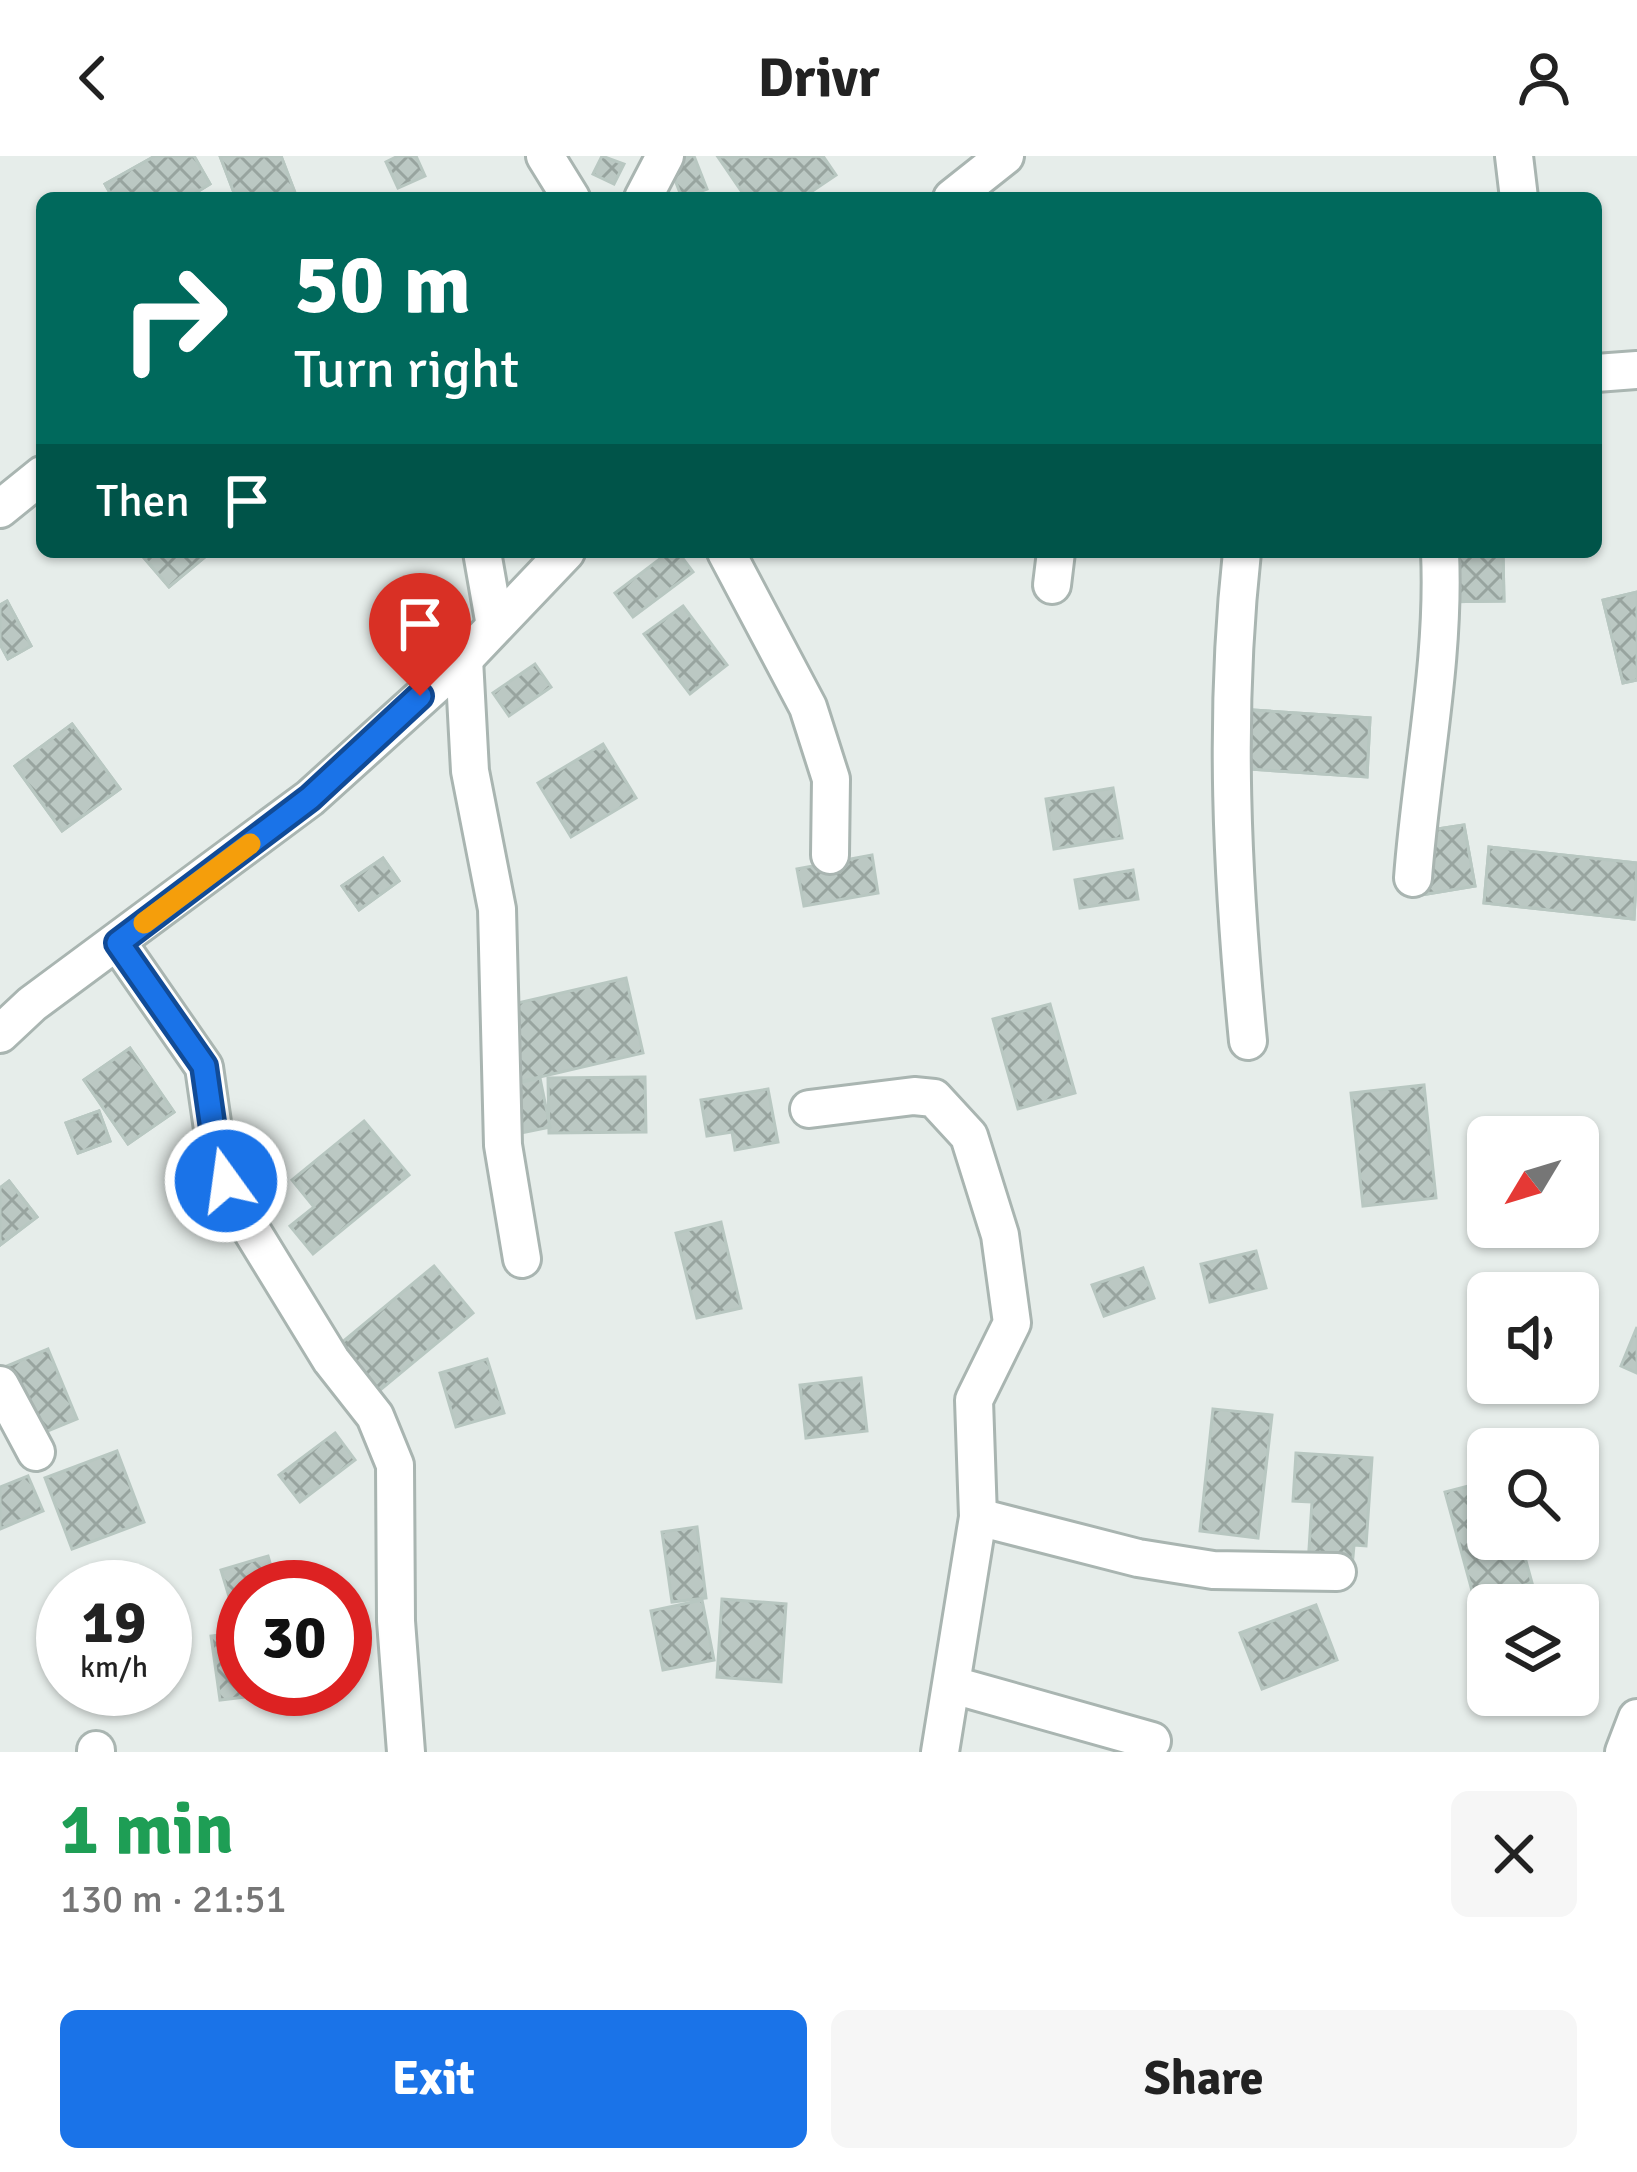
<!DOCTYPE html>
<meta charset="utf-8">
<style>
:root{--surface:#fff;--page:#f6f6f6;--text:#222;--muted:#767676;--accent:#1a73e8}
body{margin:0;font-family:Signika,sans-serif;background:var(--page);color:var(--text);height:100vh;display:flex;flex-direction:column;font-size:45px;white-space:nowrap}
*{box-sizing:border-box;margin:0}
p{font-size:39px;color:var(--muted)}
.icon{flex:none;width:66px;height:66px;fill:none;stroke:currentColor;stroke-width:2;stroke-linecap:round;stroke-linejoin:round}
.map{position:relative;height:1596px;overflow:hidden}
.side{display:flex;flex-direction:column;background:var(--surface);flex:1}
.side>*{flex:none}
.top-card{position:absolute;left:36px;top:36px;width:1566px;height:366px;border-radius:18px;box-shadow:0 3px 9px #0004;background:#00695c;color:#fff;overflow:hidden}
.needle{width:78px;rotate:232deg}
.buttons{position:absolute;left:1467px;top:960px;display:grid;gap:24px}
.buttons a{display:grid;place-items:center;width:132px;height:132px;border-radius:18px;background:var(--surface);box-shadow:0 3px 9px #0004;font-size:60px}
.speed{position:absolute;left:36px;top:1404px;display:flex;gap:24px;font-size:60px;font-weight:700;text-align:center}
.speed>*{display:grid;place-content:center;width:156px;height:156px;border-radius:50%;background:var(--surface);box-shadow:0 3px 9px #0004;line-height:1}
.speed small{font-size:30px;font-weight:400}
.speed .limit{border:18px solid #d22;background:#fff;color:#111}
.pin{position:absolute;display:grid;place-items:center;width:102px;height:102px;color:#fff;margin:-123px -51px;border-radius:50% 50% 50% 0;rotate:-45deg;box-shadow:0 0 12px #0007}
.pin .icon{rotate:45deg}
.me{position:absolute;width:132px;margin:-66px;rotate:346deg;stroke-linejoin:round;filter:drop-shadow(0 0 9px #0008)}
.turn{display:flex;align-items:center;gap:42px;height:252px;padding:0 60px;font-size:54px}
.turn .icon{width:156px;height:156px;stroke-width:2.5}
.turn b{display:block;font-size:84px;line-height:102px}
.then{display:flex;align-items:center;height:114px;padding:0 60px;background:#0003;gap:24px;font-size:45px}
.round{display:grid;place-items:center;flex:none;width:126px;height:126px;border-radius:18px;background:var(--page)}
.head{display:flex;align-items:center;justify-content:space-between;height:204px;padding:0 60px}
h1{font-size:72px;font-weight:800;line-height:90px;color:#1e9e55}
.cta{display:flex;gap:24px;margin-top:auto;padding:24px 60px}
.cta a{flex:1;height:138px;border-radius:18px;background:var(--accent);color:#fff;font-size:48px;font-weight:800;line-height:138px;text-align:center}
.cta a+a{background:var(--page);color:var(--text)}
header{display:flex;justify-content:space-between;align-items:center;height:156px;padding:0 60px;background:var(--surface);font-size:54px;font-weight:800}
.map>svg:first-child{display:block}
</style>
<header><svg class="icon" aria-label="back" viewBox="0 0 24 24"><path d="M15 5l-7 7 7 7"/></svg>Drivr<svg class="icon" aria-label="person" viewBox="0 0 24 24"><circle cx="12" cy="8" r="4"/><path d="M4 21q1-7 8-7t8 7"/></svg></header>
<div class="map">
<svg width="1637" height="1596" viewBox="0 0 1637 1596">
<defs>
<pattern id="building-cross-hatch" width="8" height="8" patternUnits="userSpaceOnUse" patternTransform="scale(3)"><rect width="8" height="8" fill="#bbc8c3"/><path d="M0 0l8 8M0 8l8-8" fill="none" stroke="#98a49f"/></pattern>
</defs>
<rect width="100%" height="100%" fill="#e6edea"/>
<g fill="url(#building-cross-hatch)" stroke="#b8c7c1" stroke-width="3">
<polygon points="155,0 194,0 210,28 187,42 113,42 105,28"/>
<polygon points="155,0 194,0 210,28 187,42 113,42 105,28"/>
<polygon points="220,0 281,0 297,42 236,42"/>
<polygon points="220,0 281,0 297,42 236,42"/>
<polygon points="398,0 416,0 425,20 398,32 386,6"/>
<polygon points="602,0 624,8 614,28 593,18"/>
<polygon points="675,0 694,0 707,33 682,42 667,3"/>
<polygon points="823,0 836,19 802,42 746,42 718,1"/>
<polygon points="139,396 203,396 206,400 169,431"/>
<polygon points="139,396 203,396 206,400 169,431"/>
<polygon points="669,396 678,396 693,416 633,461 615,437"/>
<polygon points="1430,396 1503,396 1504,445 1431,446"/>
<polygon points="1430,396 1503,396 1504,445 1431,446"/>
<polygon points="1637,436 1637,524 1623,527 1603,444"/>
<polygon points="1637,436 1637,524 1623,527 1603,444"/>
<polygon points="7,445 31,490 8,503 0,488 0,449"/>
<polygon points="7,445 31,490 8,503 0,488 0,449"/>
<polygon points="683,450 727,509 690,538 644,478"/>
<polygon points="535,508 551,531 509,560 493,537"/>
<polygon points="1238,553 1370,562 1367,621 1235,612"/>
<polygon points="1238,553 1370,562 1367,621 1235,612"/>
<polygon points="72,568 120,633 62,675 15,610"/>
<polygon points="72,568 120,633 62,675 15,610"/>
<polygon points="603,588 636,642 571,681 538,627"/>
<polygon points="1113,632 1122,682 1054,693 1046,643"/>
<polygon points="1464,669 1475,730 1421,739 1411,677"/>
<polygon points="1464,669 1475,730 1421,739 1411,677"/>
<polygon points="1489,691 1637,707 1634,763 1484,747"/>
<polygon points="1489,691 1637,707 1634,763 1484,747"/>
<polygon points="872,699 878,737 804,750 797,713"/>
<polygon points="383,702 399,725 359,754 342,730"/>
<polygon points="383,702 399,725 359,754 342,730"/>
<polygon points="1133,714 1138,743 1080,752 1075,724"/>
<polygon points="626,822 643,897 510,928 492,853"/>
<polygon points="1050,848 1075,937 1018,953 993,863"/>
<polygon points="130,892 174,956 128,988 84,924"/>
<polygon points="130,892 174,956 128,988 84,924"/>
<polygon points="645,921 646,976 549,977 548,922"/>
<polygon points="540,922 550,971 511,979 500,931"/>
<polygon points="1424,929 1436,1042 1363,1050 1351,937"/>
<polygon points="768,933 778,986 735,994 732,976 707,980 701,944"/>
<polygon points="99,955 110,985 78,997 66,967"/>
<polygon points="99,955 110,985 78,997 66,967"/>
<polygon points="364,965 409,1019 313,1098 290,1070 314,1051 292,1024"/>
<polygon points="9,1025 37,1061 0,1089 0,1032"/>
<polygon points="9,1025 37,1061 0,1089 0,1032"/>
<polygon points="721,1066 741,1152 697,1162 676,1077"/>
<polygon points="1256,1095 1266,1132 1210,1146 1201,1108"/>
<polygon points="434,1110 473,1157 379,1235 340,1188"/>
<polygon points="1143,1112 1154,1142 1104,1160 1092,1129"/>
<polygon points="1637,1171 1637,1217 1621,1210"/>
<polygon points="48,1193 77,1263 28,1283 0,1213"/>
<polygon points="487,1203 504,1257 456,1271 440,1217"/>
<polygon points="861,1222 867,1275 806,1282 800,1229"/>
<polygon points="1213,1253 1272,1259 1258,1382 1200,1375"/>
<polygon points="335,1277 355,1304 300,1346 279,1319"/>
<polygon points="117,1295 144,1366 72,1393 45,1322"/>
<polygon points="1296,1297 1372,1302 1366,1390 1354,1389 1352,1412 1308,1409 1312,1346 1293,1345"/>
<polygon points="28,1320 43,1355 0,1373 0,1331"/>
<polygon points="1488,1325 1488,1383 1520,1383 1532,1427 1474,1442 1445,1336"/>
<polygon points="697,1371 706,1442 672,1446 662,1376"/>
<polygon points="268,1400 277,1431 243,1431 243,1462 236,1464 221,1414"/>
<polygon points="722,1443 786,1448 781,1526 717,1521"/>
<polygon points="702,1444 714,1504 663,1514 651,1455"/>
<polygon points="1316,1449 1337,1504 1262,1533 1240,1477"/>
<polygon points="1482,1468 1488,1471 1488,1501 1470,1493"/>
<polygon points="243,1476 243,1533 279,1537 220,1544 211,1480"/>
</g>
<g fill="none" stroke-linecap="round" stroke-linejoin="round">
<defs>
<g id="minor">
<polyline points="545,0 571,42"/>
<polyline points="1514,0 1519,42"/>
<polyline points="643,42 665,0"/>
<polyline points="952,42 1005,0"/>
<polyline points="1596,217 1637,214"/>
<polyline points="0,353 42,319"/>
<polyline points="482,396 495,470"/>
<polyline points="726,396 808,551 831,623 830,699"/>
<path d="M1242 396C1224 560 1232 721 1248 885"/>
<polyline points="1052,429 1056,396"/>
<polyline points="464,503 470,615 497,753 503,989 522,1103"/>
<path d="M1413 722C1421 614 1445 505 1440 396"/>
<polyline points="118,787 204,911 217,1001 236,1049 331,1204 375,1260 395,1309 396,1465 406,1596"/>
<polyline points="0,878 32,848 310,642 464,503 566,396"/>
<polyline points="809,953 914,940 934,942 969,980 1000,1079 1012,1167 974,1244 978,1361 940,1596"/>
<polyline points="0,1229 36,1296"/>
<polyline points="978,1361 1138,1402 1213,1414 1337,1416"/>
<polyline points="953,1529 1152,1585"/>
<polyline points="96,1596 96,1594"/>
<polyline points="1624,1596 1637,1562"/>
</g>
</defs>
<use href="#minor" stroke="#a9b5b1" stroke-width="42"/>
<use href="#minor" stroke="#fff" stroke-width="36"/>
</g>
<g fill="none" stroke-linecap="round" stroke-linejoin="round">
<defs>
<polyline id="route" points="226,1025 217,1001 204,910 118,787 310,642 420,540"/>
</defs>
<use href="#route" stroke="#114b97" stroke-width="30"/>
<use href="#route" stroke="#1a73e8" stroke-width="21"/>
<polyline stroke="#f59e0b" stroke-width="21" points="144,767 250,688"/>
</g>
</svg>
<div class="buttons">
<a><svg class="needle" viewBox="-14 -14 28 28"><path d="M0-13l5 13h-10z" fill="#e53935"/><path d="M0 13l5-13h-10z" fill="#767676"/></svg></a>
<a><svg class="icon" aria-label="sound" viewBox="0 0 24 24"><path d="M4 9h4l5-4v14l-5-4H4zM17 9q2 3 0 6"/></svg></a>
<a><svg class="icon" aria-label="search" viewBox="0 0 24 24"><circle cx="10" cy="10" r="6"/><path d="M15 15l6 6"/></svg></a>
<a><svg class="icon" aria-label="layers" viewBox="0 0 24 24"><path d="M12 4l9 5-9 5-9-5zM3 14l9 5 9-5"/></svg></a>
</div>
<div class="speed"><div>19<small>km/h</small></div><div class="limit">30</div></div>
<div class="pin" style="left:420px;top:540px;background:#d93025"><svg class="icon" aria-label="arrive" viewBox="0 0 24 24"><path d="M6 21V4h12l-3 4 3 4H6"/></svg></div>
<svg class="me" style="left:226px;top:1025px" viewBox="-20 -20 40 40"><circle r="17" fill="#1a73e8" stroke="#fff" stroke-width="3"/><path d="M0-11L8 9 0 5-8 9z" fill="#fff"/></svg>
<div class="top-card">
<div class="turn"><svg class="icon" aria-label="right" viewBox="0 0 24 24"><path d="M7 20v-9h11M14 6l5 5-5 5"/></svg><div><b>50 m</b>Turn right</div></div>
<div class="then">Then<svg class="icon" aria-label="arrive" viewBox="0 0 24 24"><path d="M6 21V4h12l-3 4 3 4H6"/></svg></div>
</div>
</div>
<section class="side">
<div class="head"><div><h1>1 min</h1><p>130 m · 21:51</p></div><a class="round"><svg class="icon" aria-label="close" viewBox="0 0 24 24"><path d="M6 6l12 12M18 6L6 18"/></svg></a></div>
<div class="cta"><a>Exit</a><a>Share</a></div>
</section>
